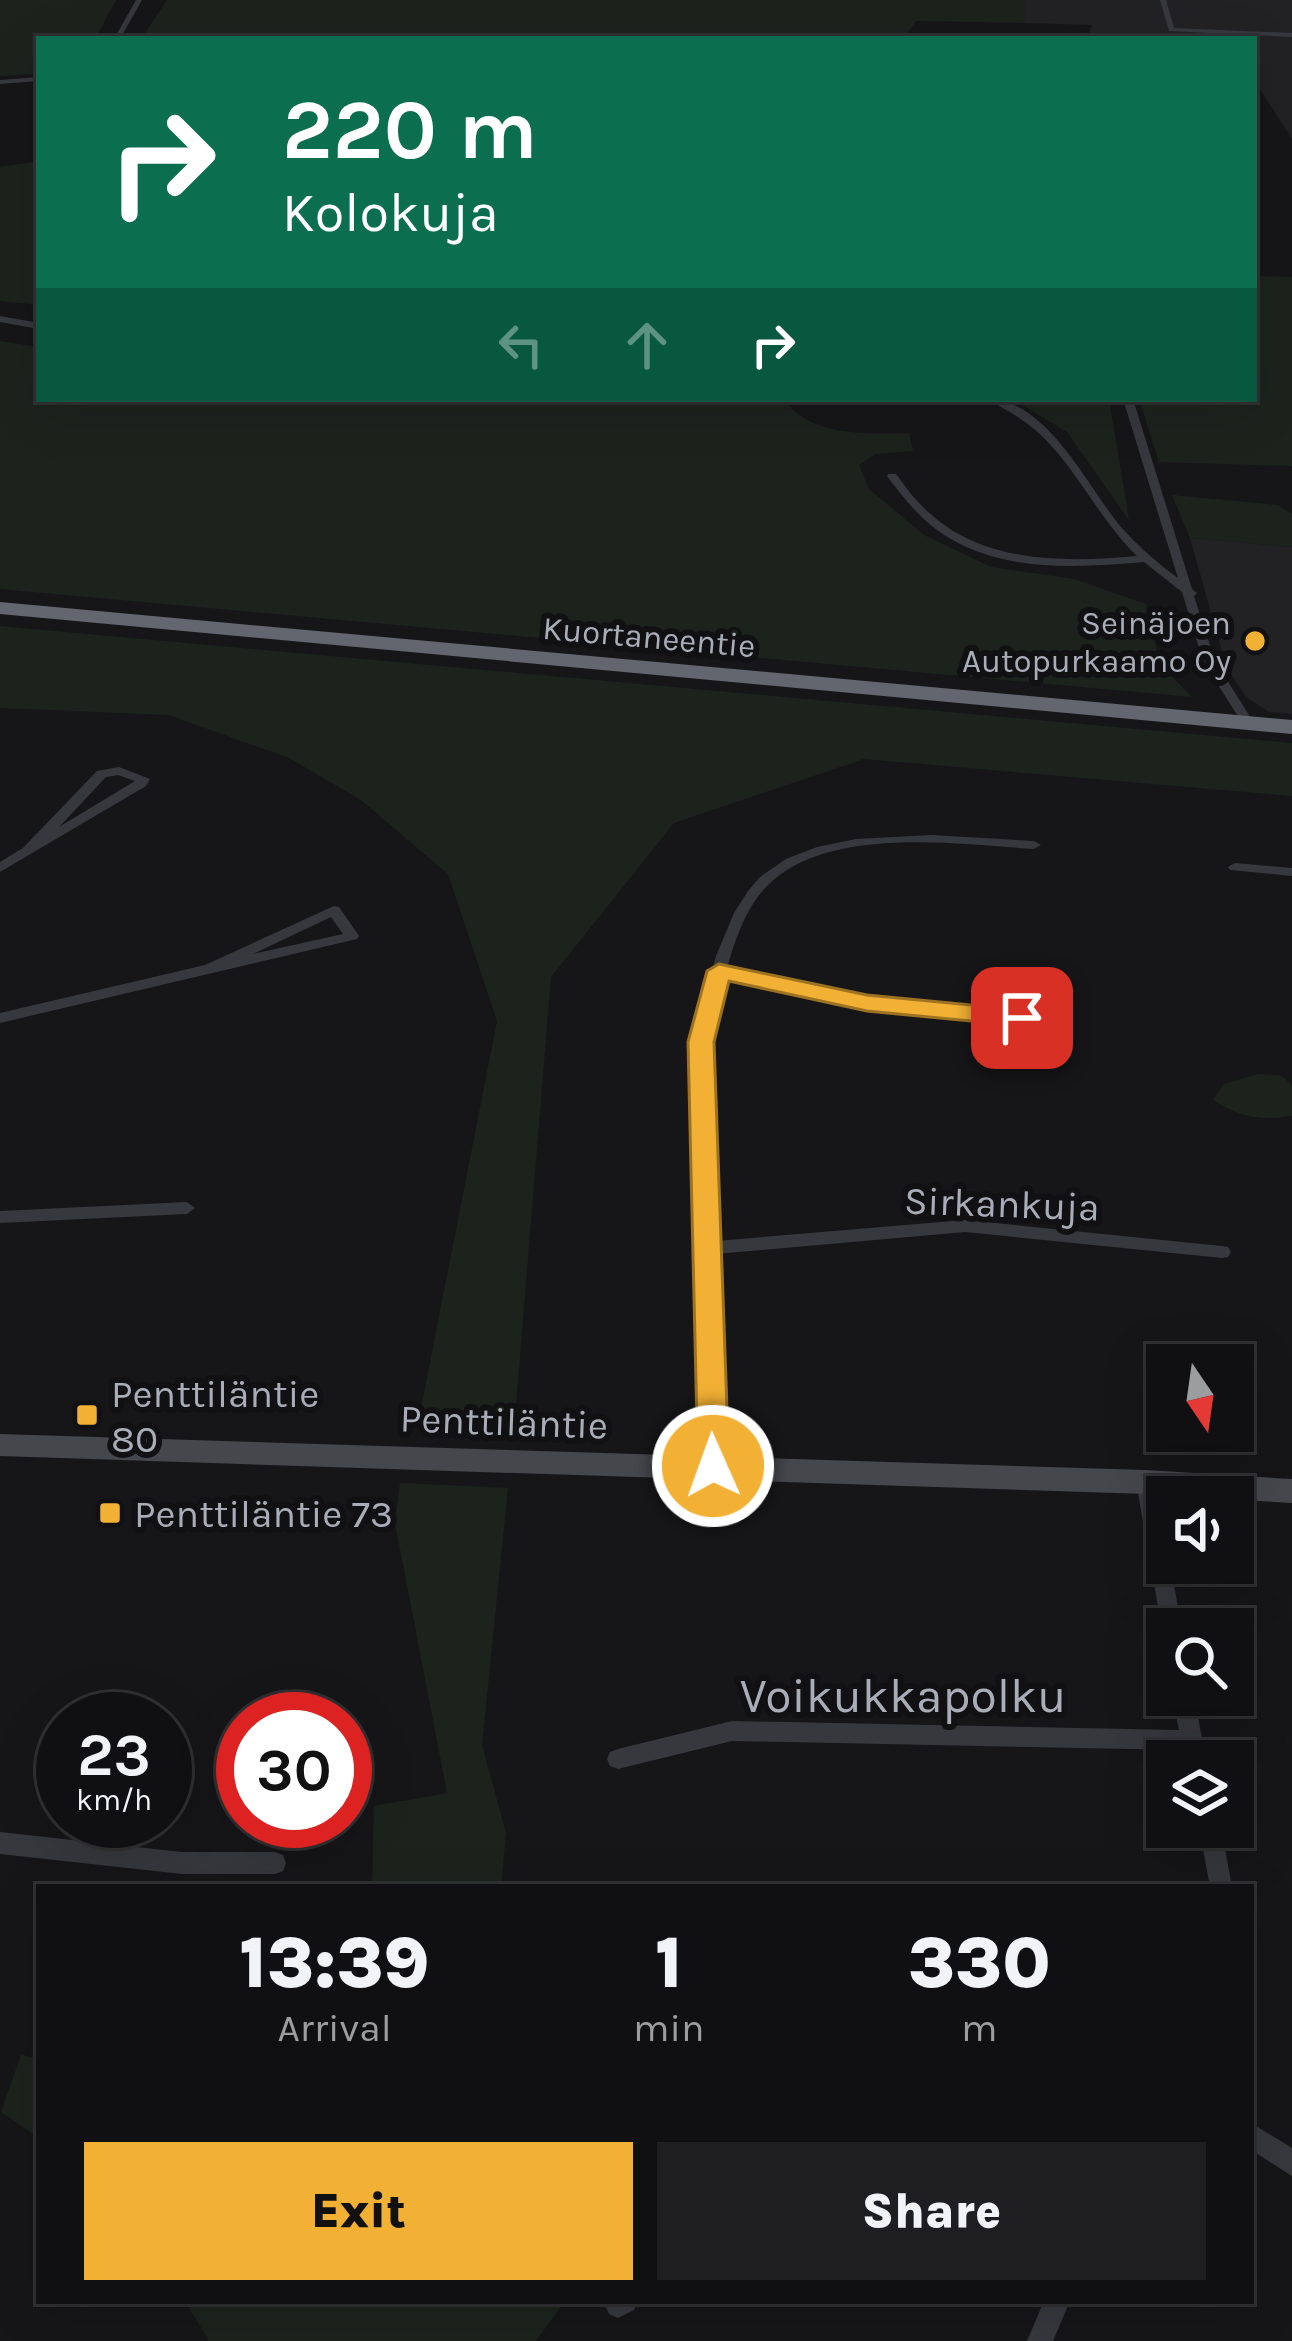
<!DOCTYPE html>
<meta charset="utf-8">
<style>
:root{--surface:#101012;--page:#1e1e20;--text:#f1f3f6;--muted:#9c9d9f;--line:#303032;--accent:#f2b134}
body{margin:0;font-family:Karla,sans-serif;background:var(--page);color:var(--text);height:100vh;display:flex;flex-direction:column;font-size:45px;white-space:nowrap}
*{box-sizing:border-box;margin:0}
p{font-size:39px;color:var(--muted)}
.icon{flex:none;width:66px;height:66px;fill:none;stroke:currentColor;stroke-width:2;stroke-linecap:round;stroke-linejoin:round}
.map{position:relative;flex:1;overflow:hidden}
.side{position:absolute;left:36px;top:1884px;width:1218px;height:420px;display:flex;flex-direction:column;background:var(--surface);border-radius:0px;box-shadow:0 12px 48px #0002,0 0 0 3px var(--line)}
.side>*{flex:none}
.guide{position:absolute;left:36px;top:36px;width:1221px;height:366px;border-radius:0px;box-shadow:0 12px 48px #0002,0 0 0 3px var(--line);background:#0b6e4f;color:#fff;overflow:hidden}
.needle{width:78px;rotate:167deg}
.fabs{position:absolute;left:1146px;top:1344px;display:grid;gap:24px}
.fabs a{display:grid;place-items:center;width:108px;height:108px;border-radius:0px;background:var(--surface);box-shadow:0 12px 48px #0002,0 0 0 3px var(--line);font-size:60px}
.speed{position:absolute;left:36px;top:1692px;display:flex;gap:24px;font-size:60px;font-weight:700;text-align:center}
.speed>*{display:grid;place-content:center;width:156px;height:156px;border-radius:50%;background:var(--surface);box-shadow:0 12px 48px #0002,0 0 0 3px var(--line);line-height:1}
.speed small{font-size:30px;font-weight:400}
.speed .limit{border:18px solid #d22;background:#fff;color:#111}
.pin{position:absolute;display:grid;place-items:center;width:102px;height:102px;color:#fff;margin:-51px;border-radius:24px;box-shadow:0 6px 18px #0006}
.me{position:absolute;width:132px;margin:-66px;rotate:358deg;stroke-linejoin:round;filter:drop-shadow(0 0 9px #0008)}
.turn{display:flex;align-items:center;gap:42px;height:252px;padding:0 48px;font-size:54px}
.turn .icon{width:156px;height:156px;stroke-width:2.5}
.turn b{display:block;font-size:84px;line-height:102px}
.lanes{display:flex;align-items:center;height:114px;padding:0 48px;background:#0003;justify-content:center;gap:60px;direction:ltr}
.lanes .off{opacity:.35}
.eta{display:flex;justify-content:space-evenly;align-items:center;height:204px;text-align:center}
.eta b{font-size:72px;font-weight:800;line-height:84px}
.button{display:flex;gap:24px;margin-top:auto;padding:24px 48px}
.button a{flex:1;height:138px;border-radius:0px;background:var(--accent);color:#111;font-size:48px;font-weight:800;line-height:138px;text-align:center}
.button a+a{background:var(--page);color:var(--text)}
.map>svg:first-child{display:block}
</style>
<div class="map">
<svg width="1292" height="2341" viewBox="0 0 1292 2341">
<rect width="100%" height="100%" fill="#161618"/>
<g fill="#222225">
<polygon points="1025,0 1292,0 1292,139 1254,80 1254,39 1088,36 1092,25 1025,23"/>
<polygon points="1190,538 1292,547 1292,714 1269,712 1246,697 1226,666"/>
</g>
<g fill="#1c231d">
<polygon points="0,0 116,0 95,39 39,39 39,74 0,76"/>
<polygon points="167,0 1025,0 1025,23 916,21 903,39 141,39"/>
<polygon points="39,161 39,305 0,301 0,167"/>
<polygon points="1254,276 1292,277 1292,466 1159,462 1139,399 1254,399"/>
<path d="M0 341 39 347V399H784C809 437 867 434 909 433L913 451 876 454 859 465 869 489 924 535 991 567 1074 579 1146 604 1160 664 1192 697 0 589Z"/>
<polygon points="1012,399 1109,399 1129,520 1067,432"/>
<polygon points="1172,495 1278,505 1292,514 1292,547 1190,538"/>
<polygon points="0,626 1292,743 1292,796 864,759 674,823 551,977 515,1417 420,1413 497,1021 448,874 361,800 289,758 169,715 0,708"/>
<path d="M1258 1074 1282 1076 1292 1085V1116C1261 1121 1239 1117 1213 1100L1224 1084Z"/>
<polygon points="400,1483 508,1488 482,1745 506,1833 501,1887 372,1887 374,1806 447,1793 395,1523"/>
<polygon points="21,2055 39,2058 39,2138 1,2112"/>
<polygon points="185,2301 565,2301 536,2341 209,2341"/>
</g>
<g fill="none" stroke-linecap="round" stroke-linejoin="round">
<g fill="#37383d" fill-rule="evenodd">
<polygon points="136,0 142,0 120,39 114,39"/>
<polygon points="1160,0 1166,0 1174,28 1292,33 1292,37 1169,31"/>
<polygon points="39,77 39,81 0,84 0,80"/>
<polygon points="0,316 39,323 39,329 0,322"/>
<path d="M988 399C1047 399 1088 488 1121 527 1138 546 1157 563 1178 578L1123 399H1133L1192 589 1197 593 1194 596 1215 661 1254 723 1252 726H1244L1203 661 1182 592 1144 562C1075 568 996 573 937 530 917 515 902 496 887 476L888 474H896C903 483 910 494 919 503 976 564 1061 563 1137 556 1100 520 1079 473 1043 437 1026 420 1007 411 988 399Z"/>
<path d="M119 767 150 779 146 786 0 872V862L23 848 97 771ZM118 775 135 781 59 827 106 777Z"/>
<path d="M931 835 1034 841 1041 845 1034 849C957 844 827 825 767 886 746 907 735 940 727 968L867 998 1063 1015 1071 1020 1063 1025 867 1008 724 977 709 1042 716 1241 965 1220 1222 1246 1228 1247 1231 1252 1228 1257 1222 1258 965 1232 716 1254 724 1466 721 1472 714 1474 707 1472 704 1466 693 1042 716 956 734 913 748 891 760 877 786 859 817 847 856 839Z"/>
<polygon points="1235,863 1292,868 1292,876 1230,870 1228,867"/>
<path d="M334 906 339 907 357 933 359 936 357 939 0 1023V1013L205 965ZM331 917 343 934 253 954Z"/>
<polygon points="187,1202 195,1208 187,1214 0,1223 0,1211"/>
<polygon points="1146,1474 1153,1476 1156,1482 1167,1545 1167,1563 1170,1563 1182,1629 1167,1629 1167,1636 1162,1629 1136,1482 1139,1476"/>
<polygon points="1172,1695 1194,1695 1206,1761 1184,1761 1182,1750 732,1741 618,1769 610,1766 607,1759 610,1752 618,1749 732,1721 1179,1730"/>
<polygon points="1199,1827 1221,1827 1232,1887 1210,1887"/>
<polygon points="0,1832 182,1852 275,1852 283,1855 286,1863 283,1871 275,1874 182,1874 0,1854"/>
<polygon points="1251,2123 1292,2148 1292,2176 1251,2150"/>
<polygon points="606,2301 638,2301 634,2310 618,2318 609,2314 605,2305"/>
<polygon points="1044,2301 1070,2301 1053,2341 1027,2341"/>
</g>
<polygon fill="#45474d" fill-rule="evenodd" points="0,1434 1146,1470 1292,1479 1292,1503 1146,1494 0,1456"/>
<polygon fill="#63666e" fill-rule="evenodd" points="0,602 1292,720 1292,734 0,614"/>
</g>
<polygon fill="#f2b134" stroke="#9d7322" stroke-width="3" points="719,964 867,995 1022,1010 1035,1018 1022,1026 867,1011 729,981 714,1042 729,1466 713,1480 698,1466 688,1042 707,971"/>
<g fill="#f2b134" stroke="#111113" stroke-width="4.5">
<circle cx="1255" cy="641" r="12"/>
<rect x="75" y="1403" width="24" height="24" rx="6"/>
<rect x="98" y="1501" width="24" height="24" rx="6"/>
</g>
<g text-anchor="middle" stroke-width="12" stroke-linejoin="round" paint-order="stroke">
<g font-size="33" fill="#a8adb8" stroke="#111113" text-anchor="end">
<text x="1231" y="634">Seinäjoen<tspan x="1231" dy="38">Autopurkaamo Oy</tspan></text>
</g>
<g font-size="33" fill="#a8adb8" stroke="#111113">
<text transform="translate(649 636) rotate(5)" y="12">Kuortaneentie</text>
</g>
<g font-size="39" fill="#a8adb8" stroke="#111113">
<text transform="translate(1002 1203) rotate(2)" y="14">Sirkankuja</text>
<text transform="translate(504 1421) rotate(2)" y="14">Penttiläntie</text>
</g>
<g font-size="39" fill="#a8adb8" stroke="#111113" text-anchor="start">
<text x="111" y="1407">Penttiläntie<tspan x="111" dy="45">80</tspan></text>
<text x="134" y="1527">Penttiläntie 73</text>
</g>
<g font-size="48" fill="#a8adb8" stroke="#111113">
<text x="903" y="1712">Voikukkapolku</text>
</g>
</g>
</svg>
<div class="fabs">
<a><svg class="needle" viewBox="-14 -14 28 28"><path d="M0-13l5 13h-10z" fill="#e53935"/><path d="M0 13l5-13h-10z" fill="#9c9d9f"/></svg></a>
<a><svg class="icon" aria-label="sound" viewBox="0 0 24 24"><path d="M4 9h4l5-4v14l-5-4H4zM17 9q2 3 0 6"/></svg></a>
<a><svg class="icon" aria-label="search" viewBox="0 0 24 24"><circle cx="10" cy="10" r="6"/><path d="M15 15l6 6"/></svg></a>
<a><svg class="icon" aria-label="layers" viewBox="0 0 24 24"><path d="M12 4l9 5-9 5-9-5zM3 14l9 5 9-5"/></svg></a>
</div>
<div class="speed"><div>23<small>km/h</small></div><div class="limit">30</div></div>
<div class="pin" style="left:1022px;top:1018px;background:#d93025"><svg class="icon" aria-label="arrive" viewBox="0 0 24 24"><path d="M6 21V4h12l-3 4 3 4H6"/></svg></div>
<svg class="me" style="left:713px;top:1466px" viewBox="-20 -20 40 40"><circle r="17" fill="#f2b134" stroke="#fff" stroke-width="3"/><path d="M0-11L8 9 0 5-8 9z" fill="#fff"/></svg>
<div class="guide">
<div class="turn"><svg class="icon" aria-label="right" viewBox="0 0 24 24"><path d="M7 20v-9h11M14 6l5 5-5 5"/></svg><div><b>220 m</b>Kolokuja</div></div>
<div class="lanes"><svg class="icon off" aria-label="left" viewBox="0 0 24 24"><path d="M17 20v-9H6M10 6l-5 5 5 5"/></svg><svg class="icon off" aria-label="ahead" viewBox="0 0 24 24"><path d="M12 20V5M6 11l6-6 6 6"/></svg><svg class="icon" aria-label="right" viewBox="0 0 24 24"><path d="M7 20v-9h11M14 6l5 5-5 5"/></svg></div>
</div>
<section class="side">
<div class="eta">
<div><b>13:39</b><p>Arrival</p></div>
<div><b>1</b><p>min</p></div>
<div><b>330</b><p>m</p></div>
</div>
<div class="button"><a>Exit</a><a>Share</a></div>
</section>
</div>
